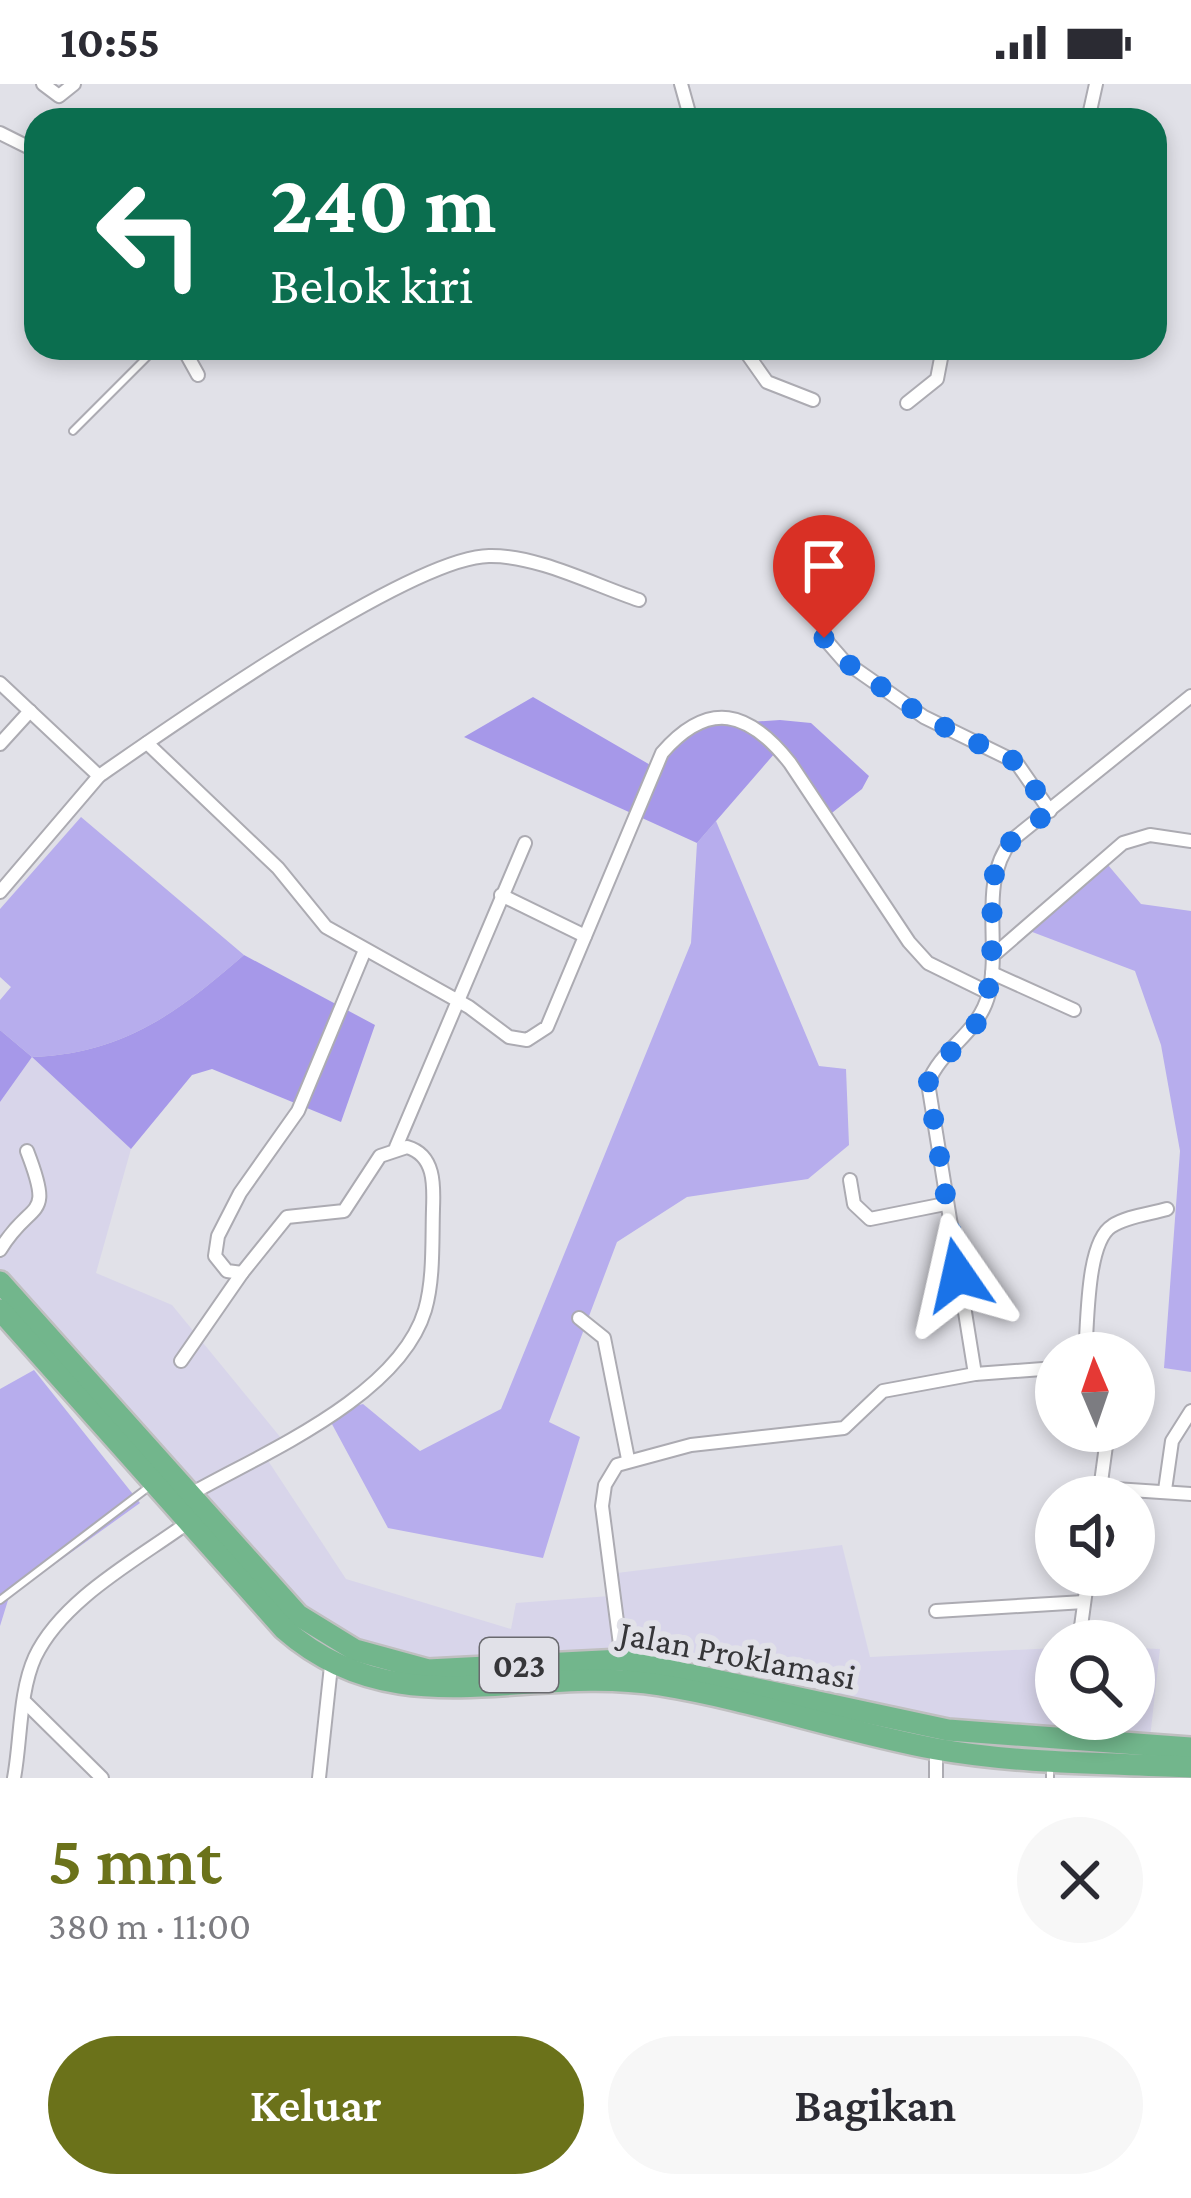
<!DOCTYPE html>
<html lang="id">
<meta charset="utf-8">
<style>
:root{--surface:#fff;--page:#f7f7f7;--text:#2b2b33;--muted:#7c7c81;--accent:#6b721a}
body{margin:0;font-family:"Crimson Pro",serif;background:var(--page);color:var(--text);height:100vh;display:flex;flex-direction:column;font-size:45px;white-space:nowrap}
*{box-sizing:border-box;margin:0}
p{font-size:39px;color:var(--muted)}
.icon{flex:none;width:66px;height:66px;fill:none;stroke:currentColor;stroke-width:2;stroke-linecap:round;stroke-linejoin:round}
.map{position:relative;height:1694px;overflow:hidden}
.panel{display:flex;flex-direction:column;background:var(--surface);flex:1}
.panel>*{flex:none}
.banner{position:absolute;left:24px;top:24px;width:1143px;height:252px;border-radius:36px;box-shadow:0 6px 18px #0003;background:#0b6e4f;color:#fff;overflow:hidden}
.needle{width:78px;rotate:358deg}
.tools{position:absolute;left:1035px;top:1248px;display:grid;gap:24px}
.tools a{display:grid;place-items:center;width:120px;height:120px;border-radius:50%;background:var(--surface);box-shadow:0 6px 18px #0003;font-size:60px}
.pin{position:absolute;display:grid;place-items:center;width:102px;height:102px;color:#fff;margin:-123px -51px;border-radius:50% 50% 50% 0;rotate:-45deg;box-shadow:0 0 12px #0007}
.pin .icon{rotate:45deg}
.me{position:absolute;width:132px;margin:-66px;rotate:349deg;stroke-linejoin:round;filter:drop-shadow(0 0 9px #0008)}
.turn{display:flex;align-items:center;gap:42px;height:252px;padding:0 48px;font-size:54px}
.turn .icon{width:156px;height:156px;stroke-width:2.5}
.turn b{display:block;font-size:84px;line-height:102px}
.round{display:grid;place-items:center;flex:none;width:126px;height:126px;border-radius:63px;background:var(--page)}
.overview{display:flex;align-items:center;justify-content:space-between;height:204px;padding:0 48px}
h1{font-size:72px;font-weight:600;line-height:90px;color:var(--accent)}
.action{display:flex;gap:24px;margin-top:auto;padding:24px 48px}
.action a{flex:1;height:138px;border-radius:72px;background:var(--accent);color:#fff;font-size:48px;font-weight:600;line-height:138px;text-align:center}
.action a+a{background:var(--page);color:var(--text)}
.status{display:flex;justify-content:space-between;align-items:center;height:84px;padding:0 60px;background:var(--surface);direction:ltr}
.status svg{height:33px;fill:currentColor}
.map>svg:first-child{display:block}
</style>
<div class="status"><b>10:55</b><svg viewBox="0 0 49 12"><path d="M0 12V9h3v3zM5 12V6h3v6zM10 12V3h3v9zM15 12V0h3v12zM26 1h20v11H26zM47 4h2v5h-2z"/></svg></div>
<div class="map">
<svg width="1191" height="1694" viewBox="0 0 1191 1694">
<rect width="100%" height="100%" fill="#e1e1e8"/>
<polygon fill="#d8d5ea" points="32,973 131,1065 96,1189 172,1221 281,1354 261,1366 346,1495 511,1545 516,1519 610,1512 609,1490 842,1461 870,1573 1056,1564 1056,1635 1134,1635 1134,1564 1160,1565 1150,1654 1005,1647 623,1569 462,1580 394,1573 357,1560 302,1526 0,1190 0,1018"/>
<g fill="#b7aded">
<path d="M81 733 244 871C177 929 123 970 32 973L0 946V916L11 903 0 893V825Z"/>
<polygon points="716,737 819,982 846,985 849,1061 808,1095 687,1113 617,1158 549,1338 580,1353 543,1474 388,1444 326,1329 363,1320 420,1367 501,1325 691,859 697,759"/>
<polygon points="1108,781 1141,820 1191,827 1191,1288 1164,1284 1180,1067 1161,961 1135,887 1027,846"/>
<polygon points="34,1286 140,1419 9,1513 0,1542 0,1305"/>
</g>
<g fill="#a698e9">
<polygon points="533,613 659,686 683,651 707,641 780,636 811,639 869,692 862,705 823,736 775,669 697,759 464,653"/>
<path d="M244 871 375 941 341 1038 212 985 192 991 131 1065 32 973 0 1018V946L32 973C123 970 177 929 244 871Z"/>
</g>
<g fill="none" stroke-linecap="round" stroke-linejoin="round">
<defs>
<g id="service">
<polyline points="73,347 156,264"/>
<polyline points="0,1516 150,1402"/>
<polyline points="1050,1680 1050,1694"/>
</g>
<g id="minor">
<polyline points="43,0 59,12 74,0"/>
<polyline points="681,0 691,36"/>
<polyline points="1088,36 1096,0"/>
<polyline points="0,49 36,67"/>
<polyline points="183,264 198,291"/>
<polyline points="743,264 767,298 813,316"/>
<polyline points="907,319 937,295 942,269 959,264"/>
<polyline points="824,554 844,577 924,633 1016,678 1050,727"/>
<polyline points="0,599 99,692 0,808"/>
<path d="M147 659 278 784 326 843 469 923 509 953 527 956 547 943 662 669C709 615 749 627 790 679L909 858 928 879 989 909"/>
<polyline points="0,660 30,627"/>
<path d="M99 692C171 642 411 473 489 472 537 471 594 501 639 516"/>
<polyline points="501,811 585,852"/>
<polyline points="996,869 1123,759 1150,751 1191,757"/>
<polyline points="992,889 1074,926"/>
<polyline points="396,1063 525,759"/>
<polyline points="850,1096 854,1120 870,1135 945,1120"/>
<path d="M0 1166C31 1114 55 1139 27 1067"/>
<polyline points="579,1234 604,1254 628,1375"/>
<path d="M1085 1269C1088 1240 1086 1158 1112 1142 1127 1132 1150 1130 1167 1125"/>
<polyline points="181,1277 242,1189"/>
<path d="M975 1290 928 999C942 963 979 950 989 909 1001 859 978 798 1012 756L1191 612"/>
<polyline points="1100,1404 1191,1410"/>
<polyline points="1165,1406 1172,1357 1191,1327"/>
<path d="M189 1411C263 1369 399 1313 425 1226 434 1195 432 1157 433 1125 434 1101 435 1071 407 1063L380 1072 344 1127 287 1133 242 1189 227 1187 215 1172 218 1152 240 1109 298 1027 365 866"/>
<polyline points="1099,1413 1108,1347"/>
<polyline points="936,1527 1084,1518"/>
<polyline points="1079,1557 1088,1491"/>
<polyline points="622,1576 602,1422 605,1401 617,1381 691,1361 844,1344 883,1307 975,1290 1056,1284"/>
<polyline points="26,1619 102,1694"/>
<polyline points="936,1665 936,1694"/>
<path d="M14 1694C21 1657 19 1608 35 1573 63 1514 140 1474 190 1437"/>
<polyline points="319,1694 331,1582"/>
</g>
<g id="trunk">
<polyline points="0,1198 298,1531 355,1566 428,1586 622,1576 948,1646 1191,1664"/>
<path d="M0 1226 284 1545C399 1646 526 1579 660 1601 753 1616 844 1648 936 1665 1020 1680 1106 1679 1191 1683"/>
</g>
</defs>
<use href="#service" stroke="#acabb2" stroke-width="10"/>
<use href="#minor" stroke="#acabb2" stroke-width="16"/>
<use href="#trunk" stroke="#bfbfc0" stroke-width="26"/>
<use href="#service" stroke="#fff" stroke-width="6"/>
<use href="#minor" stroke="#fff" stroke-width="12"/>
<use href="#trunk" stroke="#72b68c" stroke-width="21"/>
</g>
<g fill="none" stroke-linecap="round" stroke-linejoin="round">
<path stroke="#1a73e8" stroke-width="21" stroke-dasharray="0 37.8" d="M824 554 844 577 924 633 1016 678 1050 727C1034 740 1012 752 1001 770 983 802 1001 878 983 926 972 957 940 969 928 999L958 1191"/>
</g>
<g text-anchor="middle" stroke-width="12" stroke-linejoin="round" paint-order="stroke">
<rect fill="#e1e1e8" stroke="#69696e" stroke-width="3" x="480" y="1554" width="78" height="54" rx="9"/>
<g font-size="33" font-weight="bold" fill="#363639">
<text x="519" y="1593">023</text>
</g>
<g font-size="36" fill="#363639" stroke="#e1e1e8">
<text transform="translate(738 1570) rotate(11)" y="13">Jalan Proklamasi</text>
</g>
</g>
</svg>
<div class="tools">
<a><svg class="needle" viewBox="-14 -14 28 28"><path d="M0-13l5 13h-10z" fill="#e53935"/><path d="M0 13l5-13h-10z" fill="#7c7c81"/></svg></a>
<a><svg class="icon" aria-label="sound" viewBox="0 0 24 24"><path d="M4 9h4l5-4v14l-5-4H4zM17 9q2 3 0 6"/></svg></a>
<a><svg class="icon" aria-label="search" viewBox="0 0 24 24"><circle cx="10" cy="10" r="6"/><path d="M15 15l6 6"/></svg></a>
</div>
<div class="pin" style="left:824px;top:554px;background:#d93025"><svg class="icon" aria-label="arrive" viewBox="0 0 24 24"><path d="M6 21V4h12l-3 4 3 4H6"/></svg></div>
<svg class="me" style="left:958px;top:1191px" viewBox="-20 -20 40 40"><path d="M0-17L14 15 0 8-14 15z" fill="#1a73e8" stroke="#fff" stroke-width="4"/></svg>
<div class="banner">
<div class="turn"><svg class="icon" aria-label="left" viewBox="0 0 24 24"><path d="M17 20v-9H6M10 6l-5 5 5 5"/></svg><div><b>240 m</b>Belok kiri</div></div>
</div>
</div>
<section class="panel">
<div class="overview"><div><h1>5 mnt</h1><p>380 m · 11:00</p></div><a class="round"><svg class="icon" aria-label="close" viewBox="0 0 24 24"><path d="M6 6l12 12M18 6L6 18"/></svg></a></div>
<div class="action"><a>Keluar</a><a>Bagikan</a></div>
</section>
